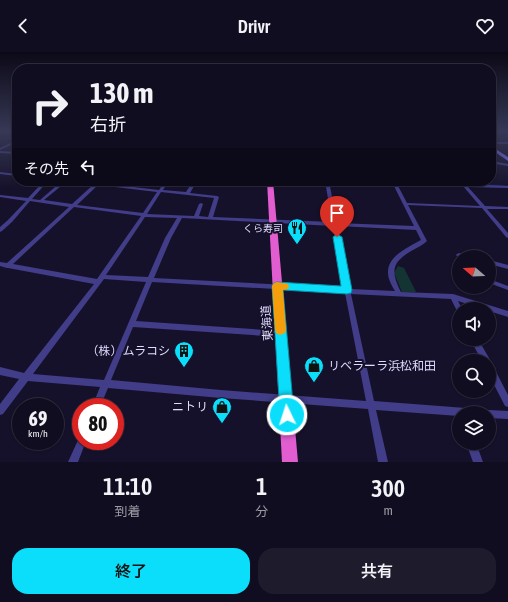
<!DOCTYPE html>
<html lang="ja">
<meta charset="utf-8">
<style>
:root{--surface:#100d20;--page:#1e1b2d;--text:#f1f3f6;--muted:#9c9ca5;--line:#302d3e;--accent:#0adefb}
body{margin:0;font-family:"Asap Condensed","Noto Sans JP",sans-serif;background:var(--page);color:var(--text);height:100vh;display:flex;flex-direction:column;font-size:15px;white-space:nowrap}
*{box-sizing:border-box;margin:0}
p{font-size:13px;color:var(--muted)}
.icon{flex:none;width:22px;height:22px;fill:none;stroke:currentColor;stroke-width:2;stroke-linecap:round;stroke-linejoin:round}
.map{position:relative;height:410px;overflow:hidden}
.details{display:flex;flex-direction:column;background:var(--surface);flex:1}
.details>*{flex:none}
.banner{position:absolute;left:12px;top:12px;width:484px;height:122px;border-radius:16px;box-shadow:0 1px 3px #0004,0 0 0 1px var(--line);background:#100d20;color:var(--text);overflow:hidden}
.needle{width:26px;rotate:289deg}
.buttons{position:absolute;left:452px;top:198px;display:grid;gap:8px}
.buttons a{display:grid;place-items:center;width:44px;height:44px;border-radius:50%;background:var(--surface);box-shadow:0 1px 3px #0004,0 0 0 1px var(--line);font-size:20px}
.speed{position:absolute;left:12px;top:346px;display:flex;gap:8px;font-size:20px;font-weight:700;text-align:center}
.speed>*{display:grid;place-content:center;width:52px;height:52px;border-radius:50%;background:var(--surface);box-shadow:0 1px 3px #0004,0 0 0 1px var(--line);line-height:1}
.speed small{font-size:10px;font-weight:400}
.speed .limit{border:6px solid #d22;background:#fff;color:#111}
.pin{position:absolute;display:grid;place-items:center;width:34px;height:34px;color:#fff;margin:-41px -17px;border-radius:50% 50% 50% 0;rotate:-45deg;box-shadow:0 0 4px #0007}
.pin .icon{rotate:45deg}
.me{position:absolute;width:44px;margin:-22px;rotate:356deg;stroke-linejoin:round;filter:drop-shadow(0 0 3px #0008)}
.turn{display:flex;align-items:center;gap:14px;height:84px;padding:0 12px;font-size:18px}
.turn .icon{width:52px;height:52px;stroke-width:2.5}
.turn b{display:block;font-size:28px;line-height:34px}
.then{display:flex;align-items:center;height:38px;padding:0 12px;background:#0003;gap:8px;font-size:15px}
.eta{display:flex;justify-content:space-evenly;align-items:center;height:68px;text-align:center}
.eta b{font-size:24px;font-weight:600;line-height:28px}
.primary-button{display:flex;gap:8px;margin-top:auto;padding:8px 12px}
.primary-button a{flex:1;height:46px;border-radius:16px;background:var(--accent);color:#111;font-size:16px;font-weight:600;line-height:46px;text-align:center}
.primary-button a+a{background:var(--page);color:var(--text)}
header{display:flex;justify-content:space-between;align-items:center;height:52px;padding:0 12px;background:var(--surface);font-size:18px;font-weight:600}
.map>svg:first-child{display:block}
</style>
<header><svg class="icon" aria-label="back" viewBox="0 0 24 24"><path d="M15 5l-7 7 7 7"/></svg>Drivr<svg class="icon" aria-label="heart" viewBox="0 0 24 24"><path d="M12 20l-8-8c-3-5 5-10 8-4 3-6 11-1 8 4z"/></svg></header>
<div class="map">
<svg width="508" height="410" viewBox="0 0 508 410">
<rect width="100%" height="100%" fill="#16112a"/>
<polygon fill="#143433" points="398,214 404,216 416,240 402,240 394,221"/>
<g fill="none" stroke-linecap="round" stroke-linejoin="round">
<polyline stroke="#0e234c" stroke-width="1" points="485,129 488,132"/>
<polyline stroke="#0e234c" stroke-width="1.5" points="487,131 489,133 508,134"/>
<g fill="#413d88" fill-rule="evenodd">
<polygon points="17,88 17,90 0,98 0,96"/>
<rect x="491" y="90" width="17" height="2"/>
<polygon points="0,99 17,100 17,102 0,101"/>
<polygon points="491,109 508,112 508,114 491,111"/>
<polygon points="0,120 17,122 17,124 0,122"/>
<path d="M44 129H48L32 147 40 148 62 129H78L96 131 98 129H102L100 131 159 138 165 129H169L163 138 186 140 193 129H197L190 141 217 144 219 145 213 165 332 170 325 129H329L337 171 414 174 393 132 357 130 355 129H396L461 132 459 129H463L466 132 508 134V136L468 135 485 154 508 155V157H487L508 181V186L506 185 482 156 408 153 427 189C423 193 418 195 413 198 392 210 390 218 401 240L453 242 508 259V265L489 259V257H483L458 249 462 257H459V260L457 259 451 247 351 242 374 349 479 357 482 358 483 361H459V364L376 358 388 410H378L368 357 221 346 108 336 100 355H92L100 335 28 329 3 362 0 363V352L19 327 0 323V315L24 321 94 232 8 216H7L0 214V210L7 211 69 155 30 149 12 170 2 179 0 180V175L8 168 26 149 0 145V143L28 146ZM66 130 93 133 72 152 44 148ZM397 132 463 134 480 154 407 151ZM98 133 157 140 143 161 77 153ZM161 140 214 146 208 165 199 164 203 152 201 151 199 152 194 164 147 162ZM74 155 141 164 97 227 13 212ZM145 165 177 166 165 186 148 225 106 223ZM182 166 333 174 344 236 154 226 171 186ZM338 174 416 178 421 188C409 195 387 204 388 221 388 227 392 234 395 239L350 237ZM104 227 146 230 104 328 33 322ZM152 230 345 241 366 349 221 338 111 328 133 275 281 285 283 284 284 282 283 280 281 279 136 269Z"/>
<polygon points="459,201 469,204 470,205 457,204 456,203 457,202"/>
<polygon points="489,208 508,213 508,217 489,212"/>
<polygon points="456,218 459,218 459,223 457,223 455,220"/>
<polygon points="489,227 508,234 508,238 489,231"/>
<polygon points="470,287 478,287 489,306 490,309 489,311 489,309 482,309"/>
<polygon points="489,311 492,312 508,343 508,355 505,354 489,323"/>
<polygon points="489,358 508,359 508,367 489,366 489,361 485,361 486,359"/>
<polygon points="81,385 81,389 86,389 78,410 68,410 79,386"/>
<polygon points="466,391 476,391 483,410 473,410"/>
</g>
<polygon fill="#7973fd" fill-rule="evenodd" points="491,94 508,105 508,109 491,97"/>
<polygon fill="#e15dd0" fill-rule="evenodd" points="267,129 273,129 298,410 282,410"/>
</g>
<linearGradient id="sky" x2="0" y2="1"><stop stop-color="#0c0917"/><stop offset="0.58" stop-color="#363855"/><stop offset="1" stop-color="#363855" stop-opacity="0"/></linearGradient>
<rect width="508" height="137" fill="url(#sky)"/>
<polygon fill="#0adefb" stroke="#0690a3" points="337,182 342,185 352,238 351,241 347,242 283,238 294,363 292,368 287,370 282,368 280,363 272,234 274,231 277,230 341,234 333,185"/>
<polygon fill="#f59e0b" points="277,230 288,232 289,235 288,237 283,238 286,278 285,281 280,283 276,281 275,278 272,234 274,231"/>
<defs>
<symbol id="restaurant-pin" viewBox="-11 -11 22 30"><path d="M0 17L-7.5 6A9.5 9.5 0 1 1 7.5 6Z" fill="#0adefb" stroke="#16112a"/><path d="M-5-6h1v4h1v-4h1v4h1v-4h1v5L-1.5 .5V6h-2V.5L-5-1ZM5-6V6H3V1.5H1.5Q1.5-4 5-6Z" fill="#111"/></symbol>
<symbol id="building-pin" viewBox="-11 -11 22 30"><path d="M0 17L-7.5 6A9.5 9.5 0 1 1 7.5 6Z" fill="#0adefb" stroke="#16112a"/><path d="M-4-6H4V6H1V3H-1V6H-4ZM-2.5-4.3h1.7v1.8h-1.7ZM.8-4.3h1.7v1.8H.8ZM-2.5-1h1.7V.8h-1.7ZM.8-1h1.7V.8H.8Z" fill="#111"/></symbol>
<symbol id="shop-pin" viewBox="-11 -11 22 30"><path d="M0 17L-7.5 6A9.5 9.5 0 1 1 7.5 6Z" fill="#0adefb" stroke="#16112a"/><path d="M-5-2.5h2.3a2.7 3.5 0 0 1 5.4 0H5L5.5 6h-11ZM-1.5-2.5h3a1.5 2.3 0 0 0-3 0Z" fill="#111"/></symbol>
</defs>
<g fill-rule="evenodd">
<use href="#restaurant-pin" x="286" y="165" width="22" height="30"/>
<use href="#building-pin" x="173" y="288" width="22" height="30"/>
<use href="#shop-pin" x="303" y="303" width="22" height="30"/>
<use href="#shop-pin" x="211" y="344" width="22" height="30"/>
</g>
<g text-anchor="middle" stroke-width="4" stroke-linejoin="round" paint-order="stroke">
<g font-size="10" fill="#dfdafe" stroke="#16112a" text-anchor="end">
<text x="283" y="180">くら寿司</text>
</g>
<g font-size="12" fill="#dfdafe" stroke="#16112a">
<text transform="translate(267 271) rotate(-94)" y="4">東海道</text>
</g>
<g font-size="12" fill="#dfdafe" stroke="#16112a" text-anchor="end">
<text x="170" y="303">（株）ムラコシ</text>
<text x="328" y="318" text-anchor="start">リベラーラ浜松和田</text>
<text x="208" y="359">ニトリ</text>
</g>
</g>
</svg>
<div class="buttons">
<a><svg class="needle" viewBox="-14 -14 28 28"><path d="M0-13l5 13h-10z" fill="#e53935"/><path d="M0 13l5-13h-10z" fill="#9c9ca5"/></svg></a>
<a><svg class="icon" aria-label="sound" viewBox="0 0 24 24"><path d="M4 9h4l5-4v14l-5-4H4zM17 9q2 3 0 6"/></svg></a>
<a><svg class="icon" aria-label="search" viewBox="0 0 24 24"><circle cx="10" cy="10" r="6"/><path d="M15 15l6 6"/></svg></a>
<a><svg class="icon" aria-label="layers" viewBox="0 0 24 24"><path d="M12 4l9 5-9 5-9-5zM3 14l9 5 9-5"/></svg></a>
</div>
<div class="speed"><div>69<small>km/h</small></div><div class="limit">80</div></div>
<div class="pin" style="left:337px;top:185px;background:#d93025"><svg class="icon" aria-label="arrive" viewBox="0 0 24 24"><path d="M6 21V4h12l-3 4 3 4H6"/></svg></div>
<svg class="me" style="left:287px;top:363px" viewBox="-20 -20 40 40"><circle r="17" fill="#0adefb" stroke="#fff" stroke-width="3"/><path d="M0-11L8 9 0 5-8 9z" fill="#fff"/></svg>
<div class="banner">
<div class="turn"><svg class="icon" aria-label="right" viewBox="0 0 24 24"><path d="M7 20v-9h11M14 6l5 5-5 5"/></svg><div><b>130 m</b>右折</div></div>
<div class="then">その先<svg class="icon" aria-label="left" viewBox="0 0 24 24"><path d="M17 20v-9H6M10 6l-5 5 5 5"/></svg></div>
</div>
</div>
<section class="details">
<div class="eta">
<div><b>11:10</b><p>到着</p></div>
<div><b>1</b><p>分</p></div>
<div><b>300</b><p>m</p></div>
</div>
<div class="primary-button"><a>終了</a><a>共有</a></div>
</section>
